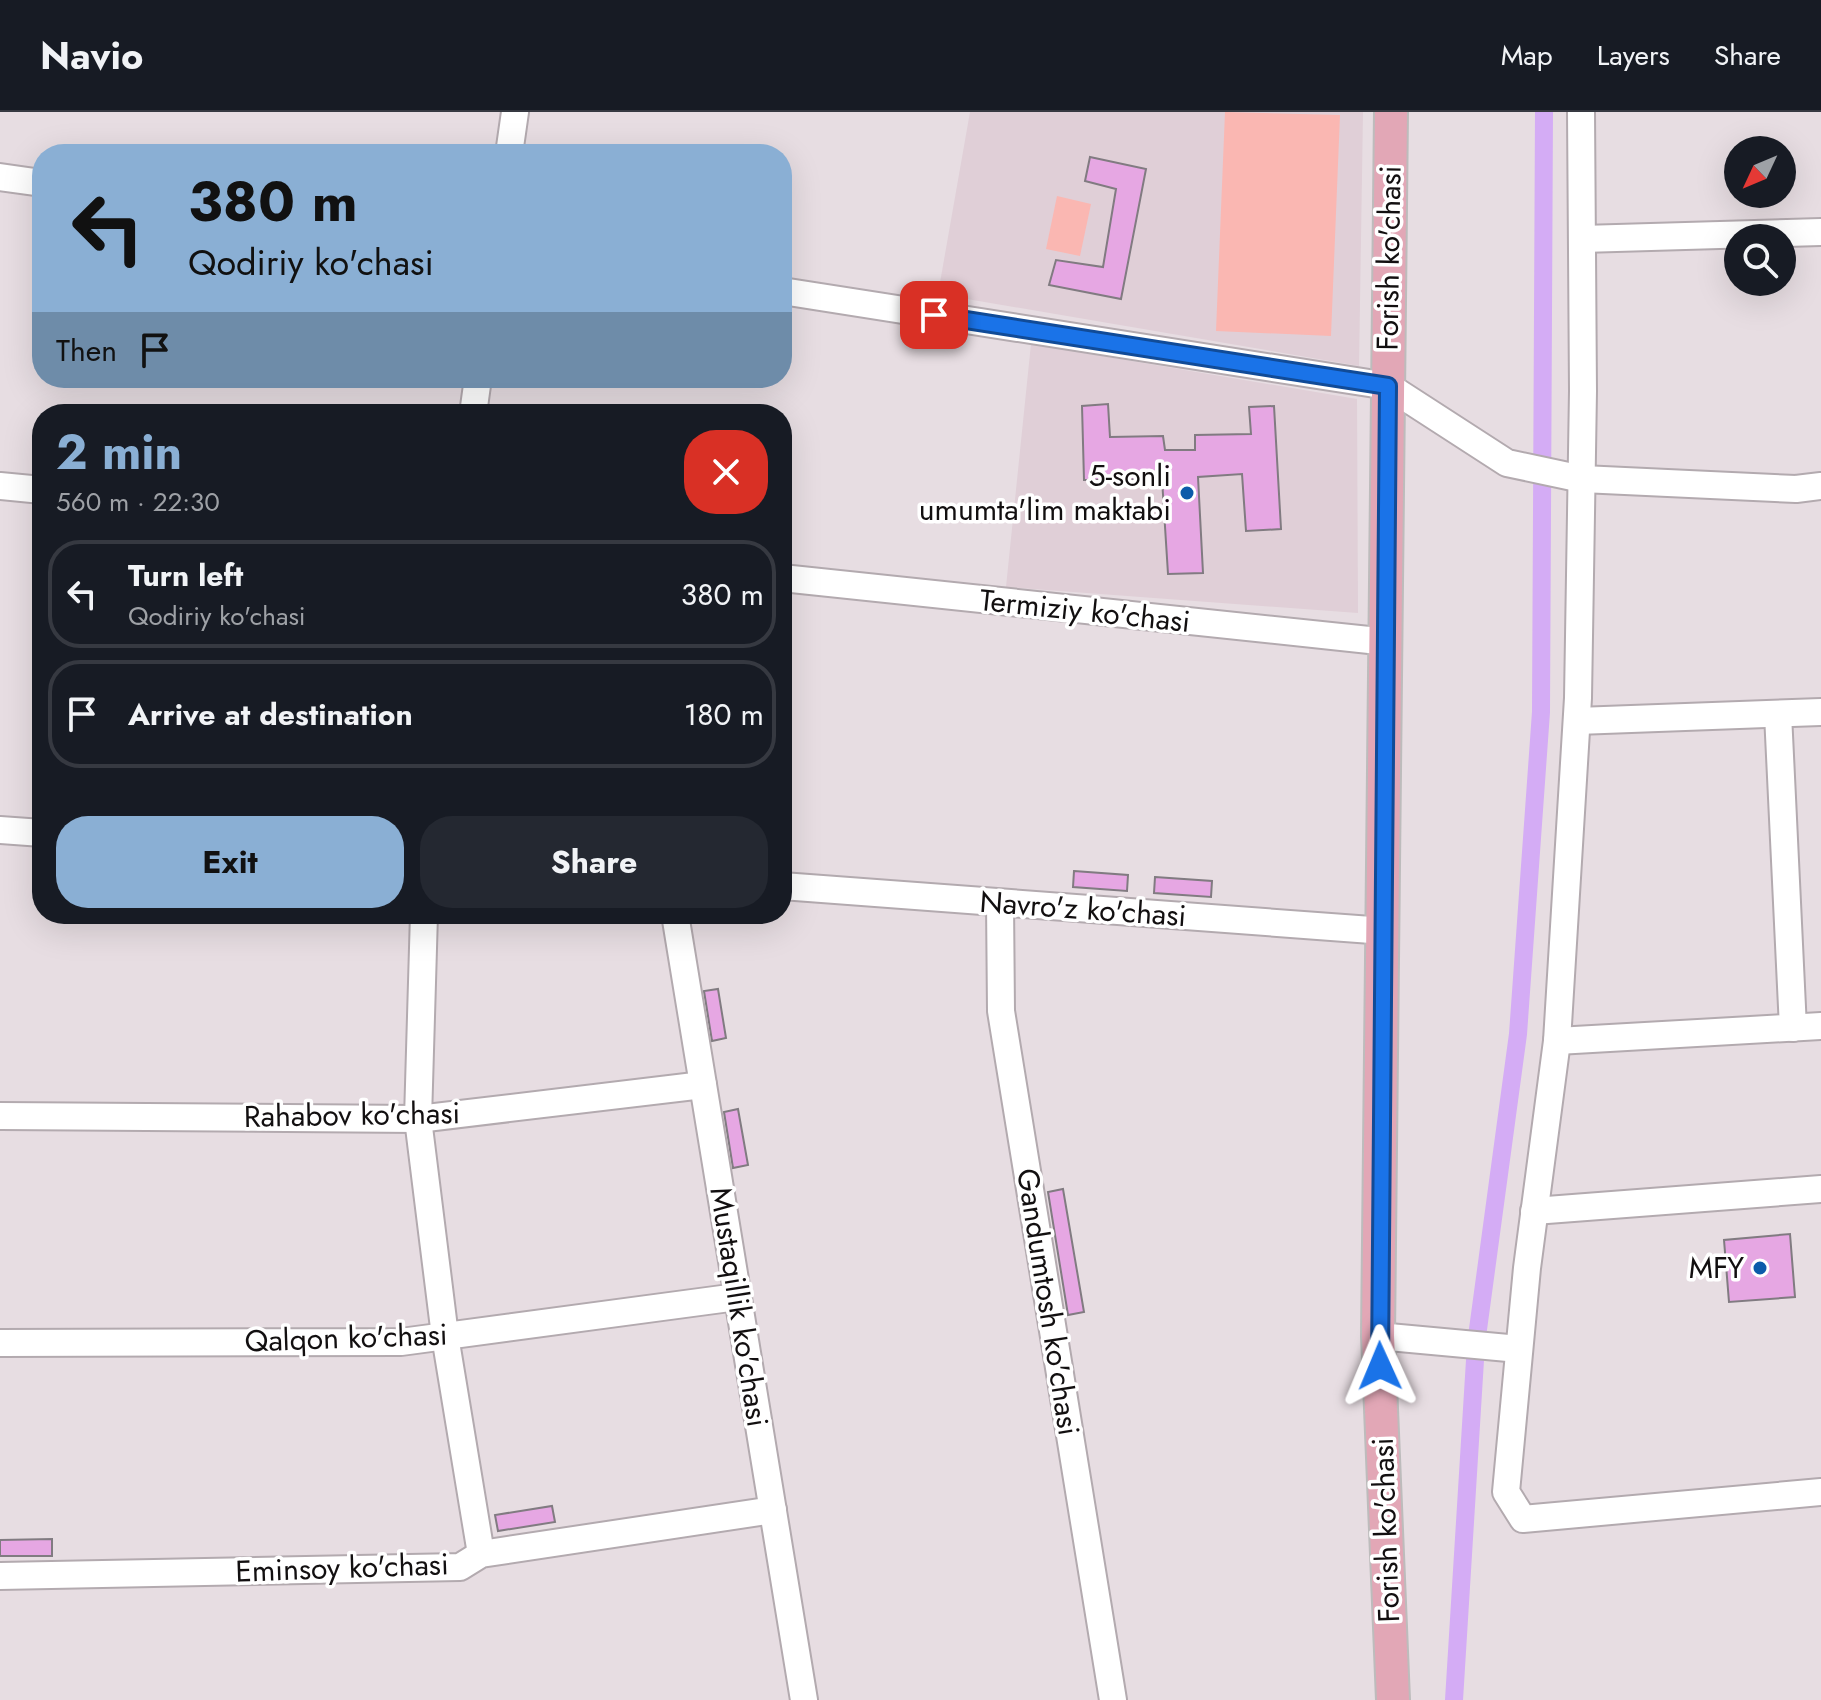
<!DOCTYPE html>
<meta charset="utf-8">
<style>
:root{--surface:#171b24;--page:#242831;--text:#f1f3f6;--muted:#9ea1a6;--line:#363941;--accent:#8aafd4}
body{margin:0;font-family:Jost,sans-serif;background:var(--page);color:var(--text);height:100vh;display:flex;flex-direction:column;font-size:30px;white-space:nowrap}
*{box-sizing:border-box;margin:0}
p{font-size:26px;color:var(--muted)}
.icon{flex:none;width:44px;height:44px;fill:none;stroke:currentColor;stroke-width:2;stroke-linecap:round;stroke-linejoin:round}
.map{position:relative;flex:1;overflow:hidden}
.details{position:absolute;left:32px;top:292px;width:760px;height:520px;display:flex;flex-direction:column;background:var(--surface);border-radius:32px;box-shadow:0 8px 32px #0002}
.details>*{flex:none}
.hud{position:absolute;left:32px;top:32px;width:760px;height:244px;border-radius:32px;box-shadow:0 8px 32px #0002;background:#8aafd4;color:#111;overflow:hidden}
.needle{width:52px;rotate:226deg}
.tools{position:absolute;left:1724px;top:24px;display:grid;gap:16px}
.tools a{display:grid;place-items:center;width:72px;height:72px;border-radius:50%;background:var(--surface);box-shadow:0 8px 32px #0002;font-size:40px}
.pin{position:absolute;display:grid;place-items:center;width:68px;height:68px;color:#fff;margin:-34px;border-radius:16px;box-shadow:0 4px 12px #0006}
.me{position:absolute;width:88px;margin:-44px;rotate:359deg;stroke-linejoin:round;filter:drop-shadow(0 0 6px #0008)}
.turn{display:flex;align-items:center;gap:28px;height:168px;padding:0 24px;font-size:36px}
.turn .icon{width:104px;height:104px;stroke-width:2.5}
.turn b{display:block;font-size:56px;line-height:68px}
.then{display:flex;align-items:center;height:76px;padding:0 24px;background:#0003;gap:16px;font-size:30px}
.round{display:grid;place-items:center;flex:none;width:84px;height:84px;border-radius:32px;background:var(--page)}
.overview{display:flex;align-items:center;justify-content:space-between;height:136px;padding:0 24px}
h1{font-size:48px;font-weight:700;line-height:60px;color:var(--accent)}
.action{display:flex;gap:16px;margin-top:auto;padding:16px 24px}
.action a{flex:1;height:92px;border-radius:32px;background:var(--accent);color:#111;font-size:32px;font-weight:700;line-height:92px;text-align:center}
.action a+a{background:var(--page);color:var(--text)}
ul{padding:0;list-style:none}
li{display:flex;align-items:center;gap:24px;height:108px;margin:0 16px 12px;padding:0 8px;border:4px solid var(--line);border-radius:32px}
li div{flex:1}
li b{display:block;font-size:30px}
li em{font-style:normal}
header{display:flex;align-items:center;gap:48px;box-sizing:border-box;height:112px;padding:0 40px;background:var(--surface);border-bottom:2px solid var(--line)}
header strong{font-size:38px}
nav{display:flex;gap:44px;margin-inline-start:auto;font-size:28px}
.map>svg:first-child{display:block}
</style>
<header>
<strong>Navio</strong>
<nav><a>Map</a><a>Layers</a><a>Share</a></nav>
</header>
<div class="map">
<svg width="1821" height="1588" viewBox="0 0 1821 1588">
<rect width="100%" height="100%" fill="#e7dde2"/>
<g fill="#e0cfd7">
<polygon points="970,0 1363,0 1359,254 938,182"/>
<polygon points="1031,232 1357,287 1358,501 1006,475"/>
</g>
<g fill="#fab7b2">
<polygon points="1225,0 1340,3 1331,224 1216,219"/>
<polygon points="1057,84 1091,92 1080,144 1046,137"/>
</g>
<g fill="none" stroke-linecap="round" stroke-linejoin="round">
<polyline stroke="#d4acf5" stroke-width="18" points="1454,1588 1476,1232 1518,922 1541,600 1544,0"/>
</g>
<g fill="#e6a7e3" stroke="#817b81" stroke-width="2">
<polygon points="1090,45 1146,57 1121,187 1049,173 1056,148 1103,155 1116,77 1085,69"/>
<polygon points="1108,292 1110,325 1163,324 1165,338 1195,338 1195,323 1251,322 1249,295 1274,294 1281,417 1246,419 1242,362 1198,365 1203,461 1168,462 1162,367 1084,368 1082,294"/>
<polygon points="1074,759 1128,763 1127,779 1073,775"/>
<polygon points="1155,765 1212,769 1211,785 1154,781"/>
<polygon points="718,877 726,926 712,929 704,879"/>
<polygon points="738,997 748,1053 733,1056 724,1000"/>
<polygon points="1063,1077 1084,1200 1068,1203 1048,1080"/>
<polygon points="1790,1122 1795,1185 1729,1190 1724,1128"/>
<polygon points="552,1394 555,1410 498,1419 495,1403"/>
<polygon points="52,1427 52,1444 0,1444 0,1428"/>
</g>
<g fill="none" stroke-linecap="round" stroke-linejoin="round">
<defs>
<g id="minor">
<polyline points="1581,0 1583,279 1578,586 1557,929 1527,1156 1506,1380 1523,1407 1821,1380"/>
<polyline points="509,42 515,0"/>
<polyline points="0,65 42,71"/>
<polyline points="1582,127 1821,120"/>
<polyline points="782,179 1388,274 1507,351 1582,367 1796,377 1821,374"/>
<polyline points="473,302 478,266"/>
<polyline points="0,374 42,378"/>
<polyline points="782,466 1388,530"/>
<polyline points="1778,602 1793,916"/>
<polyline points="1577,609 1821,600"/>
<polyline points="0,718 42,721"/>
<polyline points="782,774 1385,819"/>
<polyline points="1000,791 1001,899 1113,1588"/>
<polyline points="424,802 418,1007 445,1224 481,1442"/>
<polyline points="675,802 804,1588"/>
<polyline points="1557,929 1821,914"/>
<polyline points="0,1004 418,1007 703,973"/>
<polyline points="1534,1099 1821,1077"/>
<polyline points="1378,1224 1519,1237"/>
<polyline points="0,1231 401,1230 737,1185"/>
<polyline points="0,1464 460,1455 481,1442 773,1398"/>
</g>
<polyline id="major" points="1391,0 1378,1224 1393,1588"/>
</defs>
<use href="#minor" stroke="#b3aaaf" stroke-width="30"/>
<use href="#major" stroke="#bdbcbc" stroke-width="36"/>
<use href="#minor" stroke="#fff" stroke-width="26"/>
<use href="#major" stroke="#e2a7b6" stroke-width="32"/>
</g>
<g fill="none" stroke-linecap="round" stroke-linejoin="round">
<defs>
<polyline id="route" points="934,203 1388,274 1380,1254"/>
</defs>
<use href="#route" stroke="#114b97" stroke-width="20"/>
<use href="#route" stroke="#1a73e8" stroke-width="14"/>
</g>
<g fill="#0c5baa" stroke="#fff" stroke-width="3">
<circle cx="1187" cy="381" r="8"/>
<circle cx="1760" cy="1156" r="8"/>
</g>
<g text-anchor="middle" stroke-width="7" stroke-linejoin="round" paint-order="stroke">
<g font-size="30" fill="#120f10" stroke="#fff">
<text transform="translate(1389 146) rotate(-89)" y="10">Forish ko'chasi</text>
<text transform="translate(1085 499) rotate(6)" y="10">Termiziy ko'chasi</text>
<text transform="translate(1083 797) rotate(4)" y="10">Navro'z ko'chasi</text>
<text transform="translate(352 1003) rotate(-1)" y="10">Rahabov ko'chasi</text>
<text transform="translate(1048 1190) rotate(81)" y="10">Gandumtosh ko'chasi</text>
<text transform="translate(739 1195) rotate(81)" y="10">Mustaqillik ko'chasi</text>
<text transform="translate(346 1226) rotate(-2)" y="10">Qalqon ko'chasi</text>
<text transform="translate(1386 1418) rotate(-92)" y="10">Forish ko'chasi</text>
<text transform="translate(342 1456) rotate(-2)" y="10">Eminsoy ko'chasi</text>
</g>
<g font-size="30" fill="#120f10" stroke="#fff" text-anchor="end">
<text x="1171" y="374">5-sonli<tspan x="1171" dy="34">umumta'lim maktabi</tspan></text>
<text x="1744" y="1166">MFY</text>
</g>
</g>
</svg>
<div class="tools">
<a><svg class="needle" viewBox="-14 -14 28 28"><path d="M0-13l5 13h-10z" fill="#e53935"/><path d="M0 13l5-13h-10z" fill="#9ea1a6"/></svg></a>
<a><svg class="icon" aria-label="search" viewBox="0 0 24 24"><circle cx="10" cy="10" r="6"/><path d="M15 15l6 6"/></svg></a>
</div>
<div class="pin" style="left:934px;top:203px;background:#d93025"><svg class="icon" aria-label="arrive" viewBox="0 0 24 24"><path d="M6 21V4h12l-3 4 3 4H6"/></svg></div>
<svg class="me" style="left:1380px;top:1254px" viewBox="-20 -20 40 40"><path d="M0-17L14 15 0 8-14 15z" fill="#1a73e8" stroke="#fff" stroke-width="4"/></svg>
<div class="hud">
<div class="turn"><svg class="icon" aria-label="left" viewBox="0 0 24 24"><path d="M17 20v-9H6M10 6l-5 5 5 5"/></svg><div><b>380 m</b>Qodiriy ko'chasi</div></div>
<div class="then">Then<svg class="icon" aria-label="arrive" viewBox="0 0 24 24"><path d="M6 21V4h12l-3 4 3 4H6"/></svg></div>
</div>
<section class="details">
<div class="overview"><div><h1>2 min</h1><p>560 m · 22:30</p></div><a class="round" style="background:#d93025;color:#fff"><svg class="icon" aria-label="close" viewBox="0 0 24 24"><path d="M6 6l12 12M18 6L6 18"/></svg></a></div>
<ul>
<li><svg class="icon" aria-label="left" viewBox="0 0 24 24"><path d="M17 20v-9H6M10 6l-5 5 5 5"/></svg><div><b>Turn left</b><p>Qodiriy ko'chasi</p></div><em>380 m</em></li>
<li><svg class="icon" aria-label="arrive" viewBox="0 0 24 24"><path d="M6 21V4h12l-3 4 3 4H6"/></svg><div><b>Arrive at destination</b></div><em>180 m</em></li>
</ul>
<div class="action"><a>Exit</a><a>Share</a></div>
</section>
</div>
